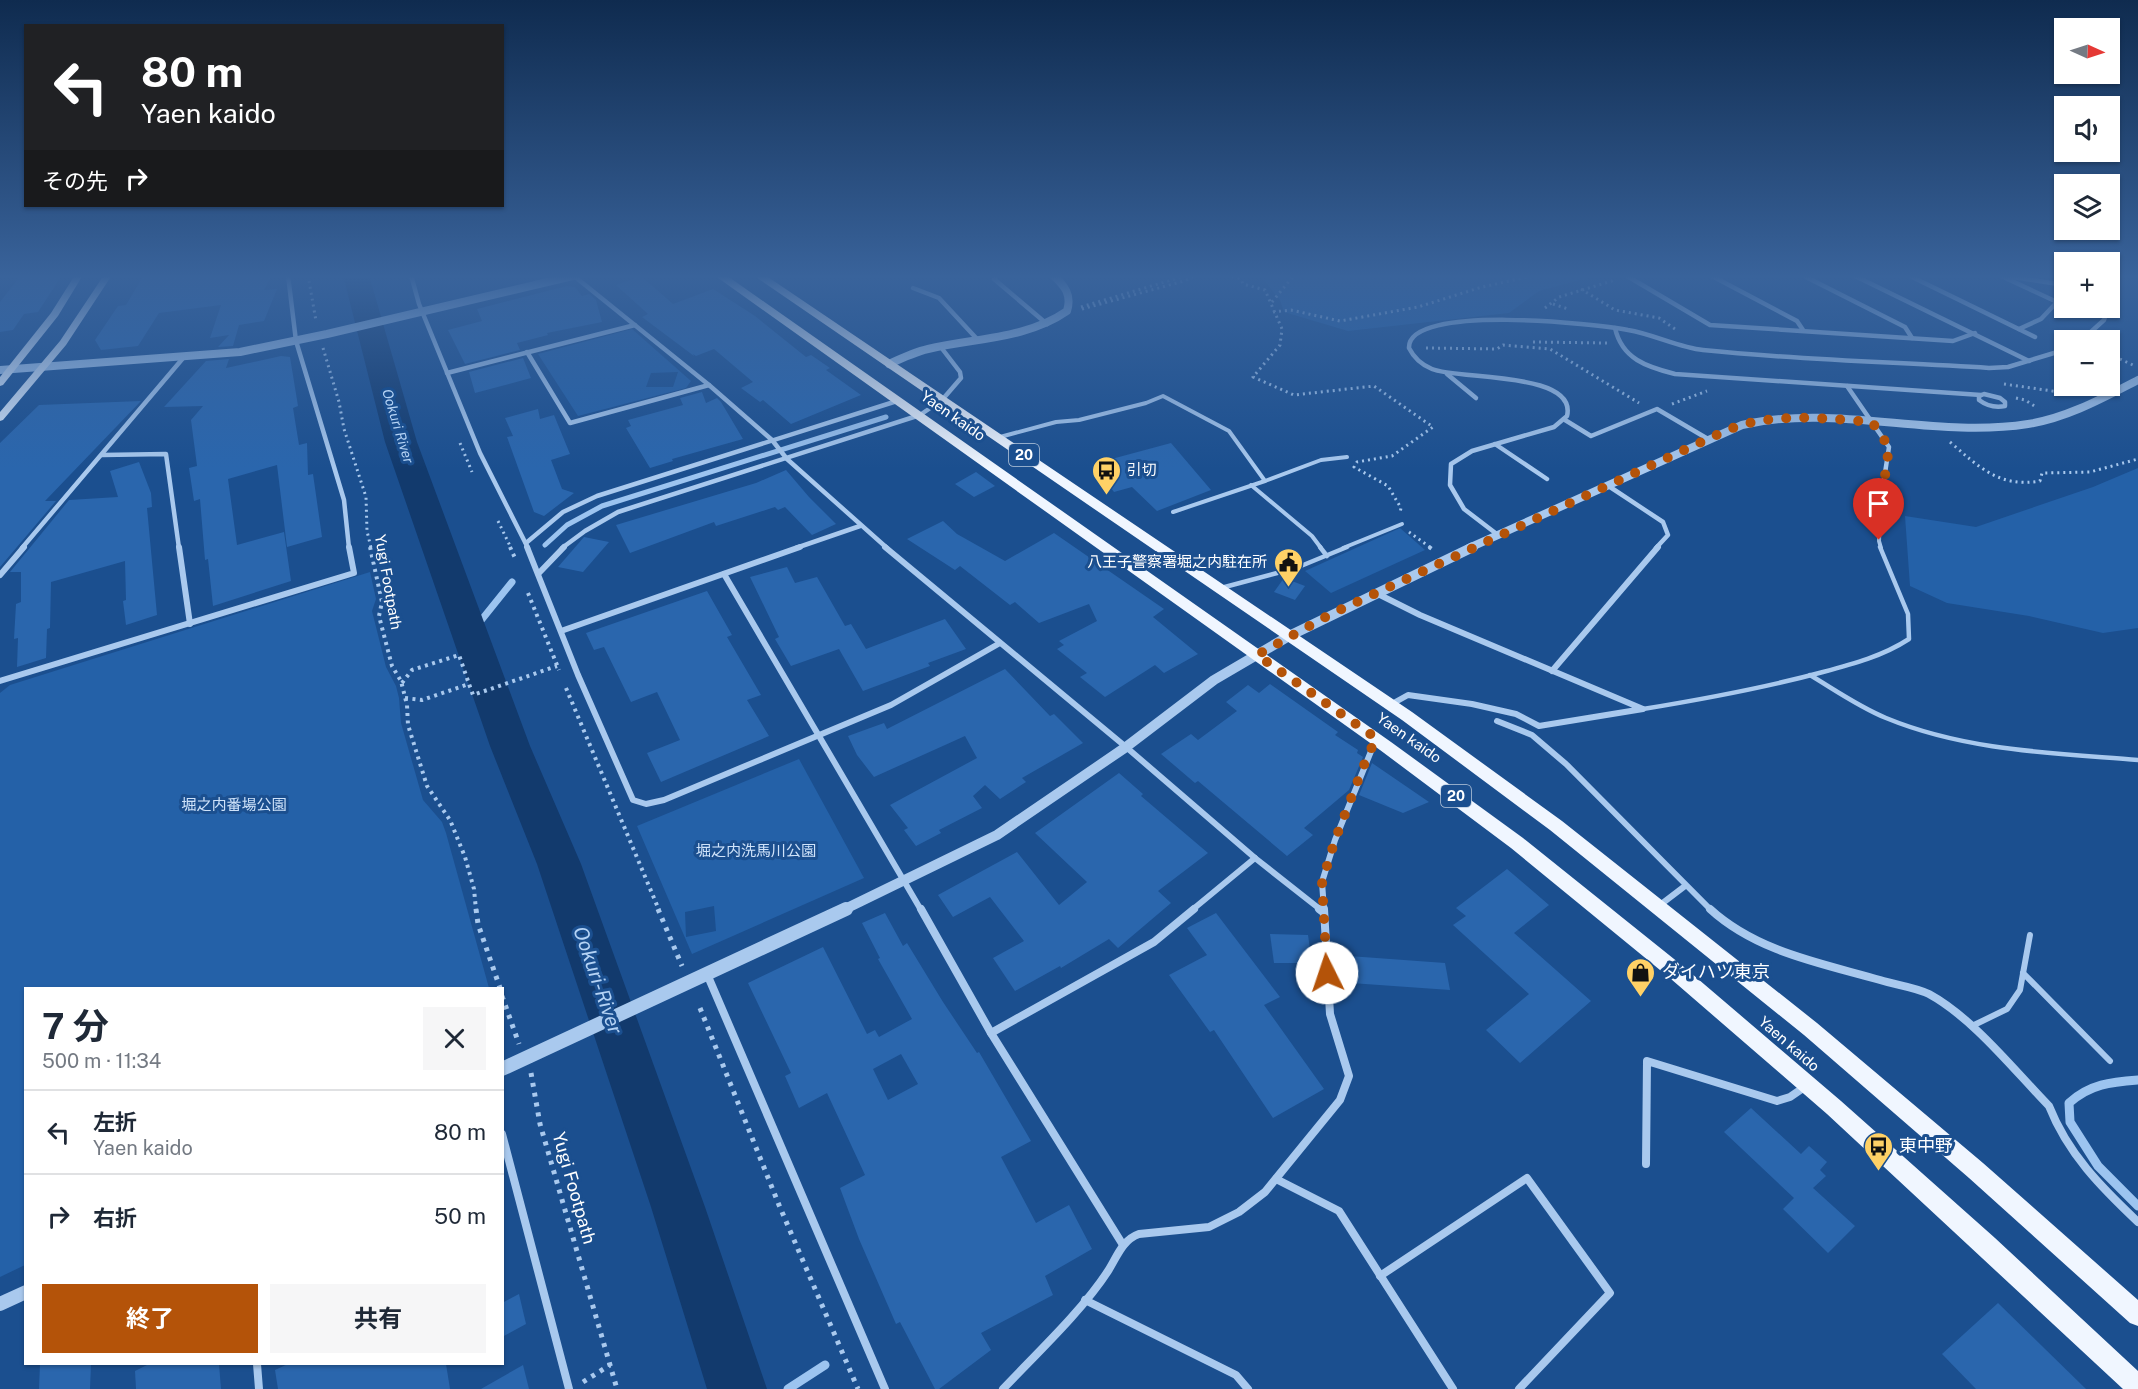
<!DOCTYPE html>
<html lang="ja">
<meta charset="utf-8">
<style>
:root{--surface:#fff;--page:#f6f6f7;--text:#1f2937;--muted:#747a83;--line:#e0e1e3;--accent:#b45309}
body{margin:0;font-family:"Public Sans","Noto Sans JP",sans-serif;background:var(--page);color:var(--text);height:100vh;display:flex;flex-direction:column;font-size:22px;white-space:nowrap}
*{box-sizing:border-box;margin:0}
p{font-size:20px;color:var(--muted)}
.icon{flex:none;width:33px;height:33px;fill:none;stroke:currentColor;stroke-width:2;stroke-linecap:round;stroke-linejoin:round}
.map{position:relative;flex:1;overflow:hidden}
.details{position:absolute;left:24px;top:987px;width:480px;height:378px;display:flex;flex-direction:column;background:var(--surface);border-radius:0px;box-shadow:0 2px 4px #0004}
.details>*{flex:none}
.top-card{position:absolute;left:24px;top:24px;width:480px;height:183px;border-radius:0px;box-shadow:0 2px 4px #0004;background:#202124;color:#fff;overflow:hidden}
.needle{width:39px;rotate:93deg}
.tools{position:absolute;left:2054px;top:18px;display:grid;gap:12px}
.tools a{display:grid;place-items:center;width:66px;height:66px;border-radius:0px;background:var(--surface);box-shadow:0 2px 4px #0004;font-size:30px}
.pin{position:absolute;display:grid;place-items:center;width:51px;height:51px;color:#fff;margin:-62px -26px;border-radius:50% 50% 50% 0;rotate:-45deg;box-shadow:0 0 6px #0007}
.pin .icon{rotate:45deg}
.me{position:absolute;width:66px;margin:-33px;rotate:356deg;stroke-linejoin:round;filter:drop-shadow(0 0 4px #0008)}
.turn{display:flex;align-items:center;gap:21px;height:126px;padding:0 18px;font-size:27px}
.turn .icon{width:78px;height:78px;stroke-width:2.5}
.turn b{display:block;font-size:42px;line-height:51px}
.then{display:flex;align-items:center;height:57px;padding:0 18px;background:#0003;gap:12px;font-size:22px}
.round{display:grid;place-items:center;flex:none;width:63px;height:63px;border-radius:0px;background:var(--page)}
.headline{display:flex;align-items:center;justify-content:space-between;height:102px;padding:0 18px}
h1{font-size:36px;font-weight:700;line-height:45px}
.action{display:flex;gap:12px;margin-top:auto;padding:12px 18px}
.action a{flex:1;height:69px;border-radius:0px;background:var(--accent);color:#fff;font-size:24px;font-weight:700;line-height:69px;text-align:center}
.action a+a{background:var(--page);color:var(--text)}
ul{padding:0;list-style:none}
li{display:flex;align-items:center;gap:18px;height:84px;padding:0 18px;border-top:2px solid var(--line)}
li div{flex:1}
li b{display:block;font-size:22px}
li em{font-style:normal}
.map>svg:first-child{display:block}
</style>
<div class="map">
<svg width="2138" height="1389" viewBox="0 0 2138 1389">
<rect width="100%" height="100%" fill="#1b4f8f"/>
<g fill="#2461a8" fill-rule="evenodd">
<polygon points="1260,275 1599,275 1539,291 1509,313 1348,331 1284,312 1280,300"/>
<path d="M632 329 691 381 686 388 578 416 538 354ZM678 372 673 387H646L651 373Z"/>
<polygon points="2138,468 2138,628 2103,633 2029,616 1947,603 1910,586 1905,516 1976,527 2093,487"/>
<polygon points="1400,528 1425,550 1331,593 1305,571"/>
<polygon points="370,572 376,599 372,611 386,667 396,686 399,698 401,723 423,800 442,822 446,833 489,988 26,988 25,1265 0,1277 0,693 10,685"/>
<path d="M799 759 864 878 692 954 637 826ZM714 906 716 931 686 937 685 912Z"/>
</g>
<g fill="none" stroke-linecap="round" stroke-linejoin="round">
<polyline stroke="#9cc4f0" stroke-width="5" points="545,545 567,525 602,506 886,417"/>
<polyline stroke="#9cc4f0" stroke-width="7" points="471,633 512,582"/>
<g stroke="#9cc4f0" stroke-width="9">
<path d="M2138 1080C2111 1082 2090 1084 2069 1103L2070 1122 2098 1166 2138 1206"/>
<polyline points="788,1389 825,1365"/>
</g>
<polygon fill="#123a6d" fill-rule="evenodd" points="343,275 369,275 417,442 530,746 581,864 705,1207 767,1389 707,1389 651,1207 537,864 490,746 385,442"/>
</g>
<g fill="#2a66ad" fill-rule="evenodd">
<polygon points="21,275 62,275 38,312 24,314 13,330 0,332 0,302"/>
<polygon points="144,275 272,275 264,290 277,289 264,321 239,325 233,346 218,347 229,335 210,338 221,305 159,313 138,346 101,350 95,340 118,306 126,305"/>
<polygon points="641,276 673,304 713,289 755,316 806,357 811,355 830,368 826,370 861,395 791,424 763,400 760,402 741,388 753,382 714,349 696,356 693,354 694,356 642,317 648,314 616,285"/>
<polygon points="567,286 575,287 582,296 589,294 596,300 602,322 547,333 548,335 517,343 520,350 465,364 448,330 482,321 477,309"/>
<polygon points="281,356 290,357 298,406 293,408 299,445 307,443 308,475 313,474 322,537 287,547 277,465 228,479 237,545 284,532 291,581 213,606 208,559 205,560 200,499 194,501 189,468 197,466 191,420 203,406 164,407 206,361 229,359 226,368"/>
<polygon points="523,358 531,378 475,393 469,372"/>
<polygon points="702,392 706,403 717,398 721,402 743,439 672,459 673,461 650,468 626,428 631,426 628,420 683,405 680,398"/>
<polygon points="141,401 45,501 56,501 0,567 0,443 39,405"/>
<polygon points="538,409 540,419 554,415 570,454 551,460 562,489 574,493 544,516 534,512 507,437 513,436 505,418"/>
<polygon points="1171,443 1211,490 1157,511 1132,487 1114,492 1093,464"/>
<polygon points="139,462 151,493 152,507 147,508 157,615 126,625 123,601 126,600 125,561 51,582 50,628 47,629 46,658 17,667 18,638 14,639 16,604 21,602 21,572 10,572 69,500 118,497 110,471"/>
<polygon points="786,470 809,497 836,524 812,535 785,507 778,510 775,507 716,526 714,522 630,553 616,525 756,483"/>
<polygon points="976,472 995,486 974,497 955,484"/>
<polygon points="943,521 957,534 1005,561 1054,533 1164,609 1153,617 1198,654 1164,673 1155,665 1105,697 1080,677 1087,673 1057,649 1064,645 1059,641 1097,621 1089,604 1039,623 1015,602 1010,605 960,566 955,570 907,539"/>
<polygon points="584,537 609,542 583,572 558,567"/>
<polygon points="787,567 795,583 817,577 845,626 851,624 866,649 945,619 966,649 928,663 930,666 863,691 839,649 791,666 775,639 779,637 750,577"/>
<polygon points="1284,578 1305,586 1295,600 1274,592"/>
<polygon points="707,591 732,635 727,637 761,695 747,700 769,736 661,782 647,753 680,740 657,692 631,702 604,647 594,650 586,633"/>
<polygon points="1005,669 1050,716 1054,714 1083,743 1022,778 1026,782 1000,799 985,785 973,796 982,808 939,830 941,833 916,846 904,830 908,828 890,805 977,758 965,736 874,777 857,755 848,736 884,723 887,729"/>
<polygon points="1270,684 1338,732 1335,735 1358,750 1357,753 1363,757 1349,790 1304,828 1313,835 1287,856 1198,781 1195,783 1161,754 1191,734 1198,740 1237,711 1226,702 1248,685 1259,693"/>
<polygon points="1372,763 1429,802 1403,813 1359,795"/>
<polygon points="1119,773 1143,794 1141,796 1208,853 1158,891 1171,903 1118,948 1109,939 1061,968 1060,966 1015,991 993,958 1024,941 990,897 953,917 938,895 1017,852 1059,905 1087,882 1035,833"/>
<polygon points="1507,869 1549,905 1514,933 1591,1001 1520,1063 1486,1030 1529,994 1453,925 1466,916 1456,908"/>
<path d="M885 913 903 946 907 943 943 1002 977 1053 979 1052 1031 1141 1001 1157 1036 1223 1069 1205 1092 1249 1045 1276 1053 1295 981 1333 991 1350 939 1389H935L900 1322 896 1324 859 1239 840 1188 865 1175 827 1093 799 1108 785 1076 791 1073 748 983 823 947 867 1034 875 1030 879 1037 912 1019 878 959 880 958 862 923ZM901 1054 918 1084 888 1100 873 1069Z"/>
<polygon points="1216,913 1280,997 1264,1005 1324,1089 1273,1118 1214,1030 1210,1032 1169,975 1207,955 1187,928"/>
<polygon points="1270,934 1308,935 1312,963 1274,963"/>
<polygon points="1349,956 1445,963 1450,990 1351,983"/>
<polygon points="1751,1108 1801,1154 1809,1146 1827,1162 1820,1170 1826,1176 1813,1188 1855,1226 1828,1253 1783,1209 1794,1198 1724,1132"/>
<polygon points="519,1294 526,1324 502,1337 502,1303"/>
<polygon points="1998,1303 2086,1389 1976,1389 1942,1354"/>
<polygon points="40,1364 91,1364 90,1389 39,1389"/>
<polygon points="149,1364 219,1364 221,1389 136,1389 135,1371"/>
<polygon points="288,1364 446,1364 450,1389 278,1389 275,1370"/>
<polygon points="523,1365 529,1389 481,1389"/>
</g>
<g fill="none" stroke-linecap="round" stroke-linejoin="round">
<g stroke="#a9c9ee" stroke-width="3" stroke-dasharray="2 4" stroke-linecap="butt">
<polyline points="308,275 316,321"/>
<polyline points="1226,275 1241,279 1243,284 1265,290 1282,329 1280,345 1253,377 1294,395 1374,386 1433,427 1392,456 1357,462 1354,467 1388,486 1401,508 1400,513"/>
<polyline points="1581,289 1615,310 1659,318 1675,329"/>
<polyline points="1272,302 1294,275"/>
<polyline points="1553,304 1568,309"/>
<polyline points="1081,307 1188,275"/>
<polyline points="1545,308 1559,297 1615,280"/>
<polyline points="1082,309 1184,281 1197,275"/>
<polyline points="1273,312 1291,310 1340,321 1418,307 1482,287 1536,275"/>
<polyline points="1533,342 1608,343"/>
<polyline points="323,348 339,402 344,429 366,497 367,531 371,548"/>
<polyline points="1426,348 1497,349 1503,345 1550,349 1639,403"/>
<polyline points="2109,354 2133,365"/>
<polyline points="2004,384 2073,394"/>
<polyline points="2016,398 2025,400 2036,407"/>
<polyline points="1672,404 1707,391"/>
<path d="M1950 442C1979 467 1999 488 2040 481L2042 473 2090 472 2138 459"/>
<polyline points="460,443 472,472"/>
<polyline points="498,521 511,548"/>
<polyline points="1409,532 1431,548"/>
</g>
<g stroke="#a9c9ee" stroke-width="4" stroke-dasharray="3 4.5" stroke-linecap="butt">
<polyline points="370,547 382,602 379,616 392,666 401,681 407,705 408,725 427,786 450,820 465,857 474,889 476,910"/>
<polyline points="510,547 515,558"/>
<polyline points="1429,547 1432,549"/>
<polyline points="528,593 559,670"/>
<polyline points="402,683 412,670 459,655 469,684"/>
<polyline points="566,688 659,910"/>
<polyline points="405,698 422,700 469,684 473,695 557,666"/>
</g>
<g stroke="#a9c9ee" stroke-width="5" stroke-dasharray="4 6" stroke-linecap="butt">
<polyline points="476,909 478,924 500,988"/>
<polyline points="658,909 682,966"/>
<polyline points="502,996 519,1044"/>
<polyline points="700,1008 779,1205 858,1389"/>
<polyline points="531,1073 540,1124 617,1389"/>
<polyline points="583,1382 610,1365"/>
</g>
<g stroke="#a9c9ee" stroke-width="4">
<polyline points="1000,437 1056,422 1079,420 1146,403 1163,396 1229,431 1265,481 1321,460 1347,457"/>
<polyline points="1251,485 1312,536 1321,548"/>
<polyline points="1173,512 1265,481"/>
<polyline points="1343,548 1402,524"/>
<polyline points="1881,548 1879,541 1881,499"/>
</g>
<g stroke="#a9c9ee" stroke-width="4.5">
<polyline points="1320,547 1327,556"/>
<polyline points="1221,588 1296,568 1347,547"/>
<path d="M1810 675C1835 690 1859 707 1886 718 1966 751 2053 753 2138 760"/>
<path d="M1643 709C1704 699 1764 688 1823 672 1853 664 1883 656 1909 639L1908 614 1880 547"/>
</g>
<g stroke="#a9c9ee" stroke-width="6">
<polyline points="2023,973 2110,1061"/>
<polyline points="1972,1026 2007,1009 2020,990 2030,935"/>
</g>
<g stroke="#a9c9ee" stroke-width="4.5">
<polyline points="288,275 296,341 344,500 349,548"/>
<polyline points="411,275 419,304 480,453 528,548"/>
<polyline points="997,275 994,279 1047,324"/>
<polyline points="1631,275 1627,276 1710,325 1953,341 1975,333"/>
<polyline points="1710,275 1797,321 1803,330"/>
<polyline points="1802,275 1905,327 1912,338"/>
<polyline points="1853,275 2029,361"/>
<polyline points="1908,275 2035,337"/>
<polyline points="1999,275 2057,302 2041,319 2019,329"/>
<polyline points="574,276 709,385 772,440 787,459 887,548"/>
<polyline points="2006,276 2058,284 2057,302"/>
<polyline points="913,288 939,298 977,339"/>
<path d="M1615 328C1622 359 1647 367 1675 374L1981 395"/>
<polyline points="2082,340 2104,320 2108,308"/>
<polyline points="527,352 570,423 709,385"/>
<polyline points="447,373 635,325"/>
<polyline points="1447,374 1476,398"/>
<polyline points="1847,386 1889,447 1881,499"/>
<path d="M1984 394 2000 398 2005 402V406C1995 408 1987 406 1979 400V396Z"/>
<polyline points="1565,420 1591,436 1657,409 1708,439"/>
<polyline points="1495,444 1547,479"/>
<polyline points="102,455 166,454 179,548"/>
<polyline points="1607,485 1663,522 1668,535 1656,548"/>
<path d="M1498 535 1464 509 1450 485 1451 464 1472 451 1554 427 1567 416C1578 371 1457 380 1432 369 1422 365 1414 358 1409 348 1407 303 1598 324 1628 330 1653 334 1680 348 1703 350 1798 360 1894 362 1989 368L2008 367 2064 350"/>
<polyline points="526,543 563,512 597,496 897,401"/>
<polyline points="22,548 184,357"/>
<polyline points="562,548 585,531 618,512 920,415 942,400 961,378 960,372 940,346"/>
<polyline points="796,548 860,526"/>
</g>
<g stroke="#a9c9ee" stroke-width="6">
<polyline points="179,547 190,624"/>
<polyline points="527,547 578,675 633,800 646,804 664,800 891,705 1000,643"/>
<polyline points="885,547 1126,747 1255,858 1321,910"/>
<polyline points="539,573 564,547"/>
<polyline points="724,574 921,910"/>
<polyline points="0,575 24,547"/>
<polyline points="1378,594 1420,615 1643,709 1539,726 1516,714 1472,704 1408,695 1390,705"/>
<polyline points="561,631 800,547"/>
<polyline points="1552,671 1658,547"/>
<polyline points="0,681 354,573 349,547"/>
<polyline points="1497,721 1532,735 1566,764 1711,910"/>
<polyline points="1660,905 1685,886"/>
<polyline points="1192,910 1255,858"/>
<polyline points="1324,910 1322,882 1335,840 1376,739"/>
</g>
<g stroke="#a9c9ee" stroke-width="8">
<polyline points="921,909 991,1033 1123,1245"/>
<polyline points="1319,909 1323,912"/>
<path d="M1710 909C1757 952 1821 963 1880 980 1896 985 1915 987 1929 994 1973 1018 2014 1070 2049 1106 2068 1154 2101 1187 2138 1222"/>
<polyline points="707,974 885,1389"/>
<polyline points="991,1033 1154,942 1194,909"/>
<polyline points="502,1134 569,1389"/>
<polyline points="1646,1164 1647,1061 1777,1101 1790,1097 1806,1086"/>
<polyline points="1276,1179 1339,1211 1453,1389"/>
<polyline points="1380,1276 1527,1178 1610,1293 1519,1389"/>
<polyline points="1085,1300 1236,1375 1248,1389"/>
<polyline points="257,1364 259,1389"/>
<path d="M1003 1389C1036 1354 1082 1311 1108 1271 1117 1257 1122 1240 1139 1234L1209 1227 1239 1212 1265 1192 1340 1100 1349 1076 1330 1014 1324 909"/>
</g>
<g stroke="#a9c9ee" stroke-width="8">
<path d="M889 364C902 358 915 352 928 349 974 338 1027 339 1067 311 1072 295 1065 286 1053 275"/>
<polyline points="0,370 240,352 327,334 577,275"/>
<path d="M1469 548 1742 425C1836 403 1933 439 2028 424 2067 418 2103 398 2138 380"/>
</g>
<polyline stroke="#a9c9ee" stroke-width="10" points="843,910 997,835 1126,747 1214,680 1289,636 1473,547"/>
<g stroke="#a9c9ee" stroke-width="14">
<polyline points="502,1069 846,909"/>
<polyline points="0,1304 26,1292"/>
</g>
<g fill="#d6e6fa" fill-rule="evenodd">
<polygon points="75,275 83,275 58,316 3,385 0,386 0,377 51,313"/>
<polygon points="104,275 112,275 66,345 3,420 0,421 0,412 60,341"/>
</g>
<g fill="#f0f6ff" fill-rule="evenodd">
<polygon points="714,275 726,275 1391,742 1523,838 1684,967 1841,1101 1995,1238 2138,1371 2138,1389 2123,1389 1827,1114 1671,979 1511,848 1380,750"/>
<polygon points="753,275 765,275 1412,712 1562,821 1817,1023 1983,1163 2138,1300 2138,1326 2130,1323 1969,1178 1804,1035 1550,830 1402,720"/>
</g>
</g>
<linearGradient id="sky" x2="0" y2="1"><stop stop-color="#0f2b4f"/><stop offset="0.59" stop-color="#39639b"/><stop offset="1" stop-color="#39639b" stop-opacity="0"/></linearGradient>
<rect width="2138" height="469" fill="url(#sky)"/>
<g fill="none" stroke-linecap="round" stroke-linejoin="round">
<path stroke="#b45309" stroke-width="10" stroke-dasharray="0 18" d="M1327 973 1322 882 1335 840 1364 765 1376 738 1257 655 1331 614 1708 439C1719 434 1731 428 1742 425 1784 413 1830 419 1872 422L1889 447 1879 519V540"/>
</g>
<defs>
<symbol id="bus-pin" viewBox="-11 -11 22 30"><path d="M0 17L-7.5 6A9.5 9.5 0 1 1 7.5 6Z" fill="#ffd166" stroke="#1b4f8f"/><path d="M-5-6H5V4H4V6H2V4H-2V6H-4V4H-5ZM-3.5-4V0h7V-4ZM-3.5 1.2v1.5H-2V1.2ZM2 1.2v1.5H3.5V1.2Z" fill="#111"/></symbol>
<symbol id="civic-pin" viewBox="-11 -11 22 30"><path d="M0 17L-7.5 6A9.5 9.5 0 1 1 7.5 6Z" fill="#ffd166" stroke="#1b4f8f"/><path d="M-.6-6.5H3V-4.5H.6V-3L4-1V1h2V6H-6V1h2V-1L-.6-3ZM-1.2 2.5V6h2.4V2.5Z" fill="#111"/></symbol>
<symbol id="shop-pin" viewBox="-11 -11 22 30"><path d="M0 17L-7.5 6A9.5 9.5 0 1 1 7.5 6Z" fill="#ffd166" stroke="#1b4f8f"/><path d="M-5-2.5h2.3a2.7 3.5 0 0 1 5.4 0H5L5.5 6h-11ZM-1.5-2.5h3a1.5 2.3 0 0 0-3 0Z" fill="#111"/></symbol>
</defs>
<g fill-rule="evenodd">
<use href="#bus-pin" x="1090" y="454" width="33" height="45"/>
<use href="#civic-pin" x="1272" y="546" width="33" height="45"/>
<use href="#shop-pin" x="1624" y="956" width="33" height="45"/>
<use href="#bus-pin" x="1862" y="1130" width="33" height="45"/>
</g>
<g text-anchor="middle" stroke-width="6" stroke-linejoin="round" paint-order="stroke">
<g font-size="14" font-style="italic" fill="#b5d3f5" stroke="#1b4f8f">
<text transform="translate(398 426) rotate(73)" y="5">Ookuri River</text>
</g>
<g fill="#1b4f8f" stroke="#bbcadd" stroke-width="1.5">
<rect x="1009" y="444" width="30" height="22" rx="4.5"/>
<rect x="1441" y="785" width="30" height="22" rx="4.5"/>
</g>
<g font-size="14" font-weight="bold" fill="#fff">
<text x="1024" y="460">20</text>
<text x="1456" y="801">20</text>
</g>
<g font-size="15" fill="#fff" stroke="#1b4f8f">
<text transform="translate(953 416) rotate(35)" y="5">Yaen kaido</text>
<text transform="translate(388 582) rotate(80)" y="5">Yugi Footpath</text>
<text transform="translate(1409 738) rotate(35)" y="5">Yaen kaido</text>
<text transform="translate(1789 1044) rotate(41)" y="5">Yaen kaido</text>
</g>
<g font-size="15" fill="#fff" stroke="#1b4f8f" text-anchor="start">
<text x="1127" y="475">引切</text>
<text x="1267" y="567" text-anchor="end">八王子警察署堀之内駐在所</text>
</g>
<g font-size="15" fill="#cfe3fa" stroke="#1b4f8f">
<text x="234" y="810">堀之内番場公園</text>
<text x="756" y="856">堀之内洗馬川公園</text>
</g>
<g font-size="18" fill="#fff" stroke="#1b4f8f" text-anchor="start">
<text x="1662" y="978">ダイハツ東京</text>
<text x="1899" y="1152">東中野</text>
</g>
<g font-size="18" fill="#fff" stroke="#1b4f8f">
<text transform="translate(574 1188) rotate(74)" y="6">Yugi Footpath</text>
</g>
<g font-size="20" font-style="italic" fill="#b5d3f5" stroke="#1b4f8f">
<text transform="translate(598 980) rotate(71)" y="7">Ookuri-River</text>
</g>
</g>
</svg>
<div class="tools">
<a><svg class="needle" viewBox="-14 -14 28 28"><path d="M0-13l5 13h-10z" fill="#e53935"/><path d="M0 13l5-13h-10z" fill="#747a83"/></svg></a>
<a><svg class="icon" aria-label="sound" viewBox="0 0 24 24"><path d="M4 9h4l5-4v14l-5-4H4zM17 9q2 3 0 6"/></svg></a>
<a><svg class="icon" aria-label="layers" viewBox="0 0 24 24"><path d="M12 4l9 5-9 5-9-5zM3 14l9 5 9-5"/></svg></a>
<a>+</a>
<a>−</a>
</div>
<div class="pin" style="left:1879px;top:540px;background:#d93025"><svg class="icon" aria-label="arrive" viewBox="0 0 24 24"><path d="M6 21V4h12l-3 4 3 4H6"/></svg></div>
<svg class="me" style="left:1327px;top:973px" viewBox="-20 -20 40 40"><circle r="19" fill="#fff"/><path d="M0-13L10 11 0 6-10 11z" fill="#b45309"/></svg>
<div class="top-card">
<div class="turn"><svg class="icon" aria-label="left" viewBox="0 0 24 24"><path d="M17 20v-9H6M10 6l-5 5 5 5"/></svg><div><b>80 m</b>Yaen kaido</div></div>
<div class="then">その先<svg class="icon" aria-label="right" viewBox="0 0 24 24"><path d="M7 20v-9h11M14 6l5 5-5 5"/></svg></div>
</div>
<section class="details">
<div class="headline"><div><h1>7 分</h1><p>500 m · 11:34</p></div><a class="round"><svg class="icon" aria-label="close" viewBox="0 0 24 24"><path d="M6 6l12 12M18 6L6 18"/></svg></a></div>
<ul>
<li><svg class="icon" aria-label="left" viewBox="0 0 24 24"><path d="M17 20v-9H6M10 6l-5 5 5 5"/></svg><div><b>左折</b><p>Yaen kaido</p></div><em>80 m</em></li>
<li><svg class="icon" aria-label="right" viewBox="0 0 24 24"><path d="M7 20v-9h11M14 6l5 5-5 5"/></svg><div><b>右折</b></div><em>50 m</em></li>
</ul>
<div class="action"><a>終了</a><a>共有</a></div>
</section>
</div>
